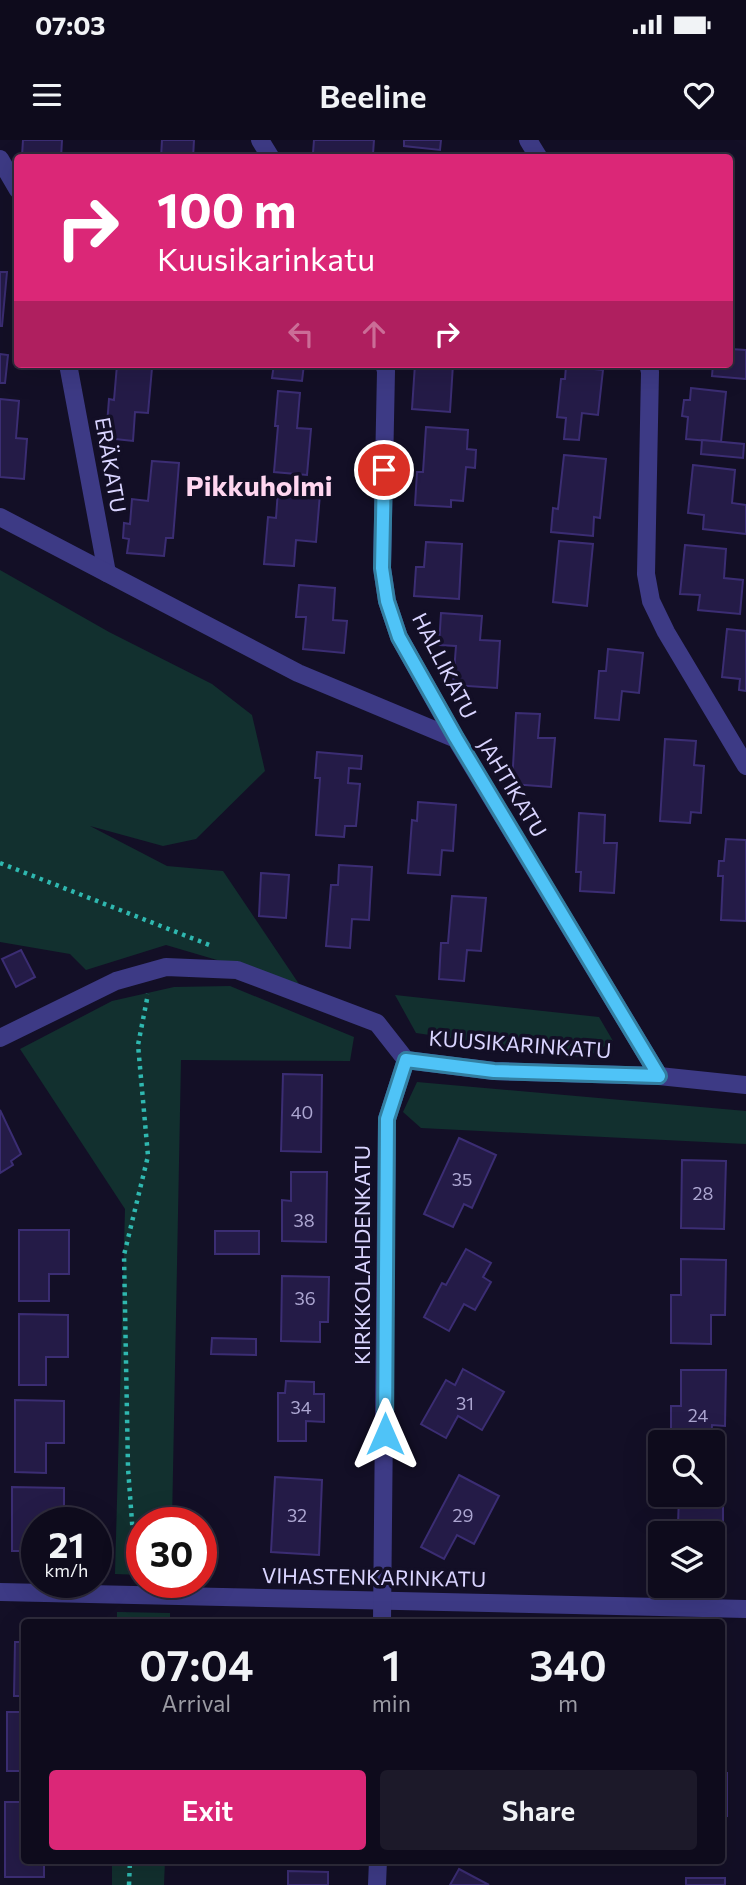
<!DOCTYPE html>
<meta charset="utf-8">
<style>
:root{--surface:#0e0b1c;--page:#1c1929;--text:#f1f3f6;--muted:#9b9ba3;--line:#2e2b3b;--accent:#db2777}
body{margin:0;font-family:Commissioner,sans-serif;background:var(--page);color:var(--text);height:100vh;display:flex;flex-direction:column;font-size:26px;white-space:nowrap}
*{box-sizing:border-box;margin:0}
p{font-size:23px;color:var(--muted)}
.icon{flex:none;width:38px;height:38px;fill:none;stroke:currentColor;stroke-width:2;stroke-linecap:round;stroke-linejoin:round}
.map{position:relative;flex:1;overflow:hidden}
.sheet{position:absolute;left:21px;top:1479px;width:704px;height:245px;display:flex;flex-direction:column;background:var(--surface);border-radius:7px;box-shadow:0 7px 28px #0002,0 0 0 2px var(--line)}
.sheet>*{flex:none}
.guide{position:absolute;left:14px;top:14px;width:719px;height:214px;border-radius:7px;box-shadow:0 7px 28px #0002,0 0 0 2px var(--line);background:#db2777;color:#fff;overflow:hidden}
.buttons{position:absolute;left:648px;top:1290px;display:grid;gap:14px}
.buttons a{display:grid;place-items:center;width:77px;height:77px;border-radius:7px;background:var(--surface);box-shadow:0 7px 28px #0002,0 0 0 2px var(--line);font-size:35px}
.speed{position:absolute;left:21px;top:1367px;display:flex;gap:14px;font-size:35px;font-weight:700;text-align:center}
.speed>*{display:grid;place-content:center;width:91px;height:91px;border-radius:50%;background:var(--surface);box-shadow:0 7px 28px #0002,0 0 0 2px var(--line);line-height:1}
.speed small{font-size:18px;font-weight:400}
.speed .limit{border:10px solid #d22;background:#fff;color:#111}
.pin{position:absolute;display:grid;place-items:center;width:60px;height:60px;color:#fff;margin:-30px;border:4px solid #fff;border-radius:50%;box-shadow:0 2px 7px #0007}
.me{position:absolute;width:77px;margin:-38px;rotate:0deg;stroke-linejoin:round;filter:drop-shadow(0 0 5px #0008)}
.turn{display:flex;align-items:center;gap:24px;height:147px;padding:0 28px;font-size:32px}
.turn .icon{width:91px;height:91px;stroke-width:2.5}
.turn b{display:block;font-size:49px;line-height:60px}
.lanes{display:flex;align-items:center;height:66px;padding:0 28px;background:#0003;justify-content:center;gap:35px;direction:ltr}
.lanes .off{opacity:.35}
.eta{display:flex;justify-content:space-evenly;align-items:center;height:119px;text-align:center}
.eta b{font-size:42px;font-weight:600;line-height:49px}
.button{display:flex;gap:14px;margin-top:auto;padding:14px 28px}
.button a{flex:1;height:80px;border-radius:7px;background:var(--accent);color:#fff;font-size:28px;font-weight:600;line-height:80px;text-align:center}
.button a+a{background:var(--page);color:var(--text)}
.status{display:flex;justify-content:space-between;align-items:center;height:49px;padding:0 35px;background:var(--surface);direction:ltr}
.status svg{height:19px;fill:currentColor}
header{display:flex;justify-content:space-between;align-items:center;height:91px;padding:0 28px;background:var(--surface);font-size:32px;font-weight:600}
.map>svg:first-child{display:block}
</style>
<div class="status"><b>07:03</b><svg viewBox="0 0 49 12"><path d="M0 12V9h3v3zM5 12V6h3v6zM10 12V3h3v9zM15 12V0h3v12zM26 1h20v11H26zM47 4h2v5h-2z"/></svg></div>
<header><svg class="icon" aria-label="menu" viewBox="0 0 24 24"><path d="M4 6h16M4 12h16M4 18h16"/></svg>Beeline<svg class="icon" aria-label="heart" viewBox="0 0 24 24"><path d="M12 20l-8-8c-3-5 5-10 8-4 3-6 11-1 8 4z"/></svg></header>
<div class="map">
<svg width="746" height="1745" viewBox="0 0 746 1745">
<rect width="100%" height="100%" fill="#130f26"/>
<g fill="#12302f">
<polygon points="0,430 109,492 212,544 252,575 265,631 196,699 163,706 90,686 167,726 223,731 299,844 166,805 86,830 70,814 0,802"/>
<polygon points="230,846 354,897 350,921 181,920 172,1382 142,1382 142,1435 115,1434 125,1069 20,909 112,861 174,847"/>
<polygon points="395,855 599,877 613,901 586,918 416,893"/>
<polygon points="417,942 746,971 746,1004 421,988 403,972"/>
<polygon points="117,1472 170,1473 170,1482 117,1482"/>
<polygon points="112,1720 165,1720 164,1745 112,1745"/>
</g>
<g fill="#241b47" stroke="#3b2d73" stroke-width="2">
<polygon points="23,0 62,0 61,18 22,16"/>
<polygon points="162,0 194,0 193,18 161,18"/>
<polygon points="314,0 374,0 373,14 395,15 395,18 329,18 329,14 313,13"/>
<polygon points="404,0 441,0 440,10 404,6"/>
<polygon points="0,132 7,132 2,186 0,186"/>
<polygon points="730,189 733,189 731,209 746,210 746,239 712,236 713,224 730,224"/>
<polygon points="0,214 8,215 5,243 0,243"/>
<polygon points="274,224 304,224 302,241 272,238"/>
<polygon points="415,224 453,224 450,272 412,269"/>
<polygon points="117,225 152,228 148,273 135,272 133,301 106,298 109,259 114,260"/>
<polygon points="566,226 603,230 598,275 582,273 579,300 564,299 566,278 557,277 561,239 565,239"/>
<polygon points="691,248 726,252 721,302 686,299 688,277 682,276 684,260 690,260"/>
<polygon points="278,251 300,253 297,288 311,289 307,335 274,332 278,286 275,286"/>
<polygon points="0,259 19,261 16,298 27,299 24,339 0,337"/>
<polygon points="426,287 468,290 467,309 476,310 475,328 466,327 463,361 451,360 451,367 415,365 417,332 423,332"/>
<polygon points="702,300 744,304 743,318 701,314"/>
<polygon points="564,315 606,319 600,378 594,377 593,396 551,392 553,368 558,369"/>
<polygon points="152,321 179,323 173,398 166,398 164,416 127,413 129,399 123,398 124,383 130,384 132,359 148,361"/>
<polygon points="693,325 735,330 732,363 746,365 746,394 703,389 704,375 688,373"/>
<polygon points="278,350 320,354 316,402 296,400 294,426 264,424 268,377 276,378"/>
<polygon points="559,401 593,404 587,466 553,462"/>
<polygon points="426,402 462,404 459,459 414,456 416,427 424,427"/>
<polygon points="685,405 726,409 724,438 743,440 740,474 698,470 700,455 680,454"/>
<polygon points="299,445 335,448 333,480 347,481 344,513 303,509 306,477 296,477"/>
<polygon points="441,473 482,476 480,500 500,501 497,548 453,545 456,506 439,505"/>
<polygon points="727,489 746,491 746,551 739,550 740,539 722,537"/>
<polygon points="608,509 643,513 639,553 622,551 619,580 595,578 599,531 606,531"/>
<polygon points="516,573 540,574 538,598 555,598 551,647 512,644"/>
<polygon points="665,599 696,601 694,625 704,626 701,673 691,672 690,683 660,681"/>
<polygon points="317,612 362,616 361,629 349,628 348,643 360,644 356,686 345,686 344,697 316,695 320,638 315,638"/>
<polygon points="418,662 456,665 453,711 442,710 440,735 408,733 412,680 417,681"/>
<polygon points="579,673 605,675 604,703 617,703 614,753 580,751 581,732 576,732"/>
<polygon points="726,699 746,700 746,781 721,780 723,736 718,736 719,721 724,721"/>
<polygon points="339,725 372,727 369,780 352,779 350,808 326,806 331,745 338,745"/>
<polygon points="261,733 289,735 286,778 259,776"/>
<polygon points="452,756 486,758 481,811 467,810 464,841 439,839 441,803 448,803"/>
<polygon points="21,810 35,837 16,847 2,819"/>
<polygon points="283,934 322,935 321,1012 281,1011"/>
<polygon points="0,970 21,1014 11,1021 13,1025 0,1033"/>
<polygon points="459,998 496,1015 472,1068 464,1064 453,1087 424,1074"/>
<polygon points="682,1020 726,1021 724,1089 681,1088"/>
<polygon points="291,1032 327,1032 326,1102 282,1101 282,1060 291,1061"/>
<polygon points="19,1090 69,1090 69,1134 49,1134 49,1161 19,1161"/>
<rect x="215" y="1091" width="44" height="23"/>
<polygon points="466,1109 491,1123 483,1137 491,1142 475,1170 464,1164 449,1191 424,1177 442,1143 446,1145"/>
<polygon points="681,1119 726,1120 725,1175 711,1175 711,1204 671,1203 671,1155 681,1155"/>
<polygon points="282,1136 329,1137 328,1182 320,1182 320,1202 281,1201"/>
<polygon points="19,1174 68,1175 68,1217 46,1217 46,1245 19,1245"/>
<polygon points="212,1198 256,1199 256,1215 211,1214"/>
<polygon points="463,1229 504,1252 482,1290 458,1276 446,1298 421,1284 446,1240 455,1245"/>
<polygon points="681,1230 726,1230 725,1286 712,1285 711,1302 671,1302 671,1266 681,1266"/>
<polygon points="286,1241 314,1242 314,1254 324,1254 324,1282 306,1281 306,1301 278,1301 278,1253 285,1253"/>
<polygon points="15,1260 64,1261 64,1303 46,1303 46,1333 15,1332"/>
<polygon points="459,1335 499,1356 474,1404 457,1395 444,1419 421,1407"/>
<polygon points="275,1337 322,1340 319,1415 271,1412"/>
<polygon points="12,1347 64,1348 64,1382 37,1382 37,1411 12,1411"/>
<polygon points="712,1349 723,1349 723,1405 712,1405 712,1393 669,1393 669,1385 678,1385 679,1354 712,1354"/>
<polygon points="15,1502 24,1502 24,1556 14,1556"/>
<rect x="7" y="1572" width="17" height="59"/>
<rect x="721" y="1633" width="6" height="43"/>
<polygon points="5,1662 24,1662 24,1720 44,1720 44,1737 5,1737"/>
<polygon points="459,1729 489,1745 450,1745"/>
<polygon points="288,1731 328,1732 328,1745 288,1745"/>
<rect x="686" y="1738" width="39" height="7"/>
</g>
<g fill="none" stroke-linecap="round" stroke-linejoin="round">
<g stroke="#2fb8b0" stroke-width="4.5" stroke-dasharray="3.5 5" stroke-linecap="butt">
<polyline points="0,723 212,806"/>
<polyline points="136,1436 128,1328 124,1115 148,1016 138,905 148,854"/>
<polyline points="129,1745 130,1720"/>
</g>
<g stroke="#3d3a85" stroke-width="18">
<polyline points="260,0 271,18"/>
<polyline points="528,0 539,18"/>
<polyline points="0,19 18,50"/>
<polyline points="68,224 107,433"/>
<polyline points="384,224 386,231 382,428 387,461 399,497 456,599"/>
<polyline points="648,224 650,232 646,434 651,461 666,492 746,626"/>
<polyline points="0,377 298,533 456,599 659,936"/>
<polyline points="0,898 116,841 166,827 237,830 377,883 406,920 494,931 659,936 746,945"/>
<polyline points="0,1452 746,1469"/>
<polyline points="382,1482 387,979 406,920"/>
<polyline points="377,1745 378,1720"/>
</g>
</g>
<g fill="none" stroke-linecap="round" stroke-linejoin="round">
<defs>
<polyline id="route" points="384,330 382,428 387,461 399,497 456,598 659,936 494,931 406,920 387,979 385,1294"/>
</defs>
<use href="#route" stroke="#337fa1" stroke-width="18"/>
<use href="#route" stroke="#4fc3f7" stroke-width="12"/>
</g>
<g text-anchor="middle" stroke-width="7" stroke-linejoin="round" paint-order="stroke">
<g font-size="18" fill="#aca6d1">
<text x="302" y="979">40</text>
<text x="462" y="1046">35</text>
<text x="703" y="1060">28</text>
<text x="304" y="1087">38</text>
<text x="305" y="1165">36</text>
<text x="465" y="1270">31</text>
<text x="301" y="1274">34</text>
<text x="698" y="1282">24</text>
<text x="297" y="1382">32</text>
<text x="463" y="1382">29</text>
</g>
<g font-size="21" fill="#d9d4ff" stroke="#130f26">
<text transform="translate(110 325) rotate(80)" y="7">ERÄKATU</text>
<text transform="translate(444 526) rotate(63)" y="7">HALLIKATU</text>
<text transform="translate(512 648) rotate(59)" y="7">JAHTIKATU</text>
<text transform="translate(520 905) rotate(4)" y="7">KUUSIKARINKATU</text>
<text transform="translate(363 1115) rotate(-90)" y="7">KIRKKOLAHDENKATU</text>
<text transform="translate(374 1438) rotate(1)" y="7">VIHASTENKARINKATU</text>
</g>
<g font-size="28" font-weight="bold" fill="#ffd6f0" stroke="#130f26">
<text x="259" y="356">Pikkuholmi</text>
</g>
</g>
</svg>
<div class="buttons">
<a><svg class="icon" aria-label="search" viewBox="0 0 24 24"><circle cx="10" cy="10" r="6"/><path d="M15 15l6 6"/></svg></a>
<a><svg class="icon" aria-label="layers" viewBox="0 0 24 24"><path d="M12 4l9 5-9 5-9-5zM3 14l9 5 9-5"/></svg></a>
</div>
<div class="speed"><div>21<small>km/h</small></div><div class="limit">30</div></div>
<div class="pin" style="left:384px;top:330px;background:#d93025"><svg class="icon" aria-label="arrive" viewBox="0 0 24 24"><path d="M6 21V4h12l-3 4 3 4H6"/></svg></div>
<svg class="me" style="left:385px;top:1294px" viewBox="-20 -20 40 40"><path d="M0-17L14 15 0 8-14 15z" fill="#4fc3f7" stroke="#fff" stroke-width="4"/></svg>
<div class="guide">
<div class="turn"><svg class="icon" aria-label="right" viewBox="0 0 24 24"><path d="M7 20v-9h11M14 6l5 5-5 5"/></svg><div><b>100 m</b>Kuusikarinkatu</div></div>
<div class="lanes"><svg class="icon off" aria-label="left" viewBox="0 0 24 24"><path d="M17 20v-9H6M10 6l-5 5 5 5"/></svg><svg class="icon off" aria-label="ahead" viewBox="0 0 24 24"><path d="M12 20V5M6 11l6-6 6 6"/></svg><svg class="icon" aria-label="right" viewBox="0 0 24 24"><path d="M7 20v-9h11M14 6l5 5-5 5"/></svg></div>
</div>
<section class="sheet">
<div class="eta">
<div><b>07:04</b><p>Arrival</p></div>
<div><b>1</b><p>min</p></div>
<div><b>340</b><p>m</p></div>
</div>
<div class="button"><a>Exit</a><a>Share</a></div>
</section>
</div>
